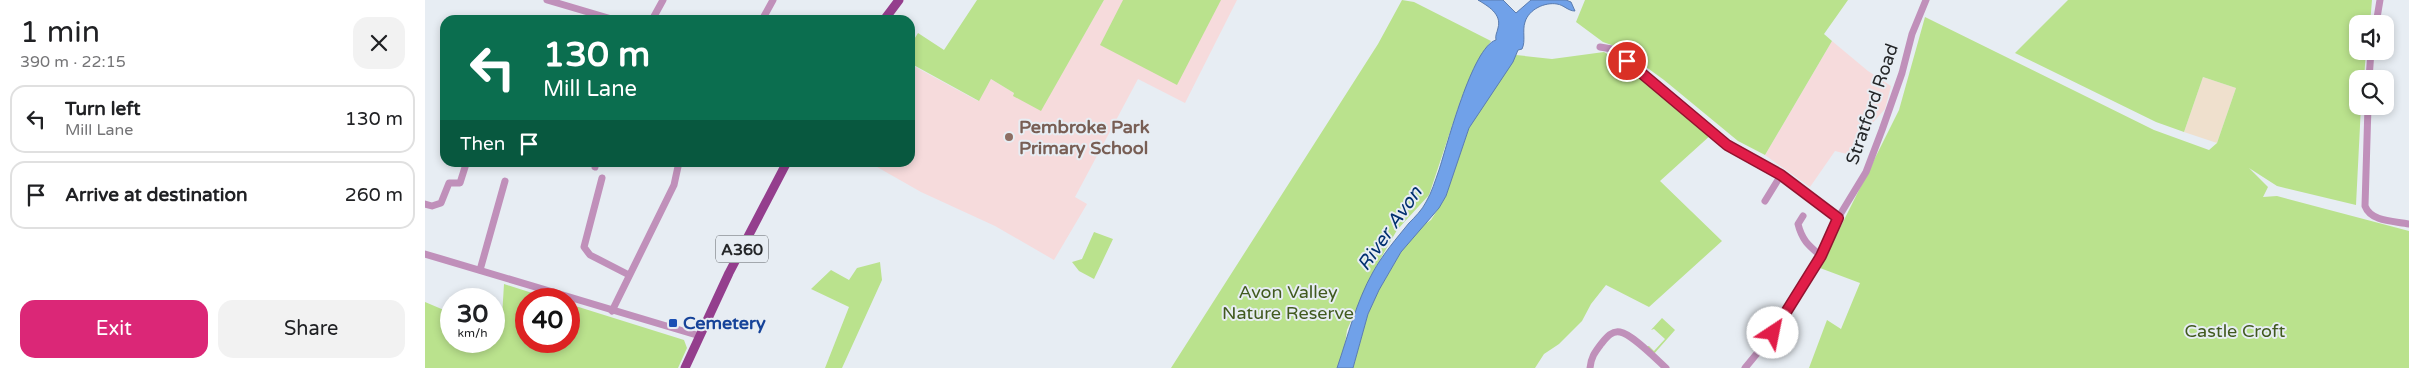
<!DOCTYPE html>
<meta charset="utf-8">
<style>
:root{--surface:#fff;--page:#f2f2f2;--text:#202124;--muted:#757577;--line:#e0e0e0;--accent:#db2777}
body{margin:0;font-family:"Varela Round",sans-serif;background:var(--page);color:var(--text);height:100vh;display:flex;flex-direction:column;font-size:19px;white-space:nowrap}
*{box-sizing:border-box;margin:0}
p{font-size:16px;color:var(--muted)}
.icon{flex:none;width:28px;height:28px;fill:none;stroke:currentColor;stroke-width:2;stroke-linecap:round;stroke-linejoin:round}
.map{position:relative;flex:1;overflow:hidden}
.sheet{display:flex;flex-direction:column;background:var(--surface);width:425px}
.sheet>*{flex:none}
.top-card{position:absolute;left:15px;top:15px;width:475px;height:152px;border-radius:15px;box-shadow:0 2px 8px #0003;background:#0b6e4f;color:#fff;overflow:hidden}
.tools{position:absolute;left:1924px;top:15px;display:grid;gap:10px}
.tools a{display:grid;place-items:center;width:45px;height:45px;border-radius:10px;background:var(--surface);box-shadow:0 2px 8px #0003;font-size:25px}
.speed{position:absolute;left:15px;top:288px;display:flex;gap:10px;font-size:25px;font-weight:700;text-align:center}
.speed>*{display:grid;place-content:center;width:65px;height:65px;border-radius:50%;background:var(--surface);box-shadow:0 2px 8px #0003;line-height:1}
.speed small{font-size:12px;font-weight:400}
.speed .limit{border:8px solid #d22;background:#fff;color:#111}
.pin{position:absolute;display:grid;place-items:center;width:42px;height:42px;color:#fff;margin:-21px;border:2px solid #fff;border-radius:50%;box-shadow:0 1px 5px #0007}
.me{position:absolute;width:55px;margin:-28px;rotate:34deg;stroke-linejoin:round;filter:drop-shadow(0 0 4px #0008)}
.turn{display:flex;align-items:center;gap:18px;height:105px;padding:0 20px;font-size:22px}
.turn .icon{width:65px;height:65px;stroke-width:2.5}
.turn b{display:block;font-size:35px;line-height:42px}
.then{display:flex;align-items:center;height:48px;padding:0 20px;background:#0003;gap:10px;font-size:19px}
.round{display:grid;place-items:center;flex:none;width:52px;height:52px;border-radius:15px;background:var(--page)}
.head{display:flex;align-items:center;justify-content:space-between;height:85px;padding:0 20px}
h1{font-size:30px;font-weight:600;line-height:38px}
.cta{display:flex;gap:10px;margin-top:auto;padding:10px 20px}
.cta a{flex:1;height:58px;border-radius:15px;background:var(--accent);color:#fff;font-size:20px;font-weight:600;line-height:58px;text-align:center}
.cta a+a{background:var(--page);color:var(--text)}
ul{padding:0;list-style:none}
li{display:flex;align-items:center;gap:15px;height:68px;margin:0 10px 8px;padding:0 10px;border:2px solid var(--line);border-radius:15px}
li div{flex:1}
li b{display:block;font-size:19px}
li em{font-style:normal}
main{display:flex;flex:1;min-height:0}
.map>svg:first-child{display:block}
</style>
<main>
<section class="sheet">
<div class="head"><div><h1>1 min</h1><p>390 m · 22:15</p></div><a class="round"><svg class="icon" aria-label="close" viewBox="0 0 24 24"><path d="M6 6l12 12M18 6L6 18"/></svg></a></div>
<ul>
<li><svg class="icon" aria-label="left" viewBox="0 0 24 24"><path d="M17 20v-9H6M10 6l-5 5 5 5"/></svg><div><b>Turn left</b><p>Mill Lane</p></div><em>130 m</em></li>
<li><svg class="icon" aria-label="arrive" viewBox="0 0 24 24"><path d="M6 21V4h12l-3 4 3 4H6"/></svg><div><b>Arrive at destination</b></div><em>260 m</em></li>
</ul>
<div class="cta"><a>Exit</a><a>Share</a></div>
</section>
<div class="map">
<svg width="1984" height="368" viewBox="0 0 1984 368">
<rect width="100%" height="100%" fill="#e7edf3"/>
<polygon fill="#efe0cd" points="1778,77 1811,88 1792,143 1759,132"/>
<g fill="#f6dbdc">
<polygon points="679,0 812,0 760,103 713,79 650,197 662,204 629,260 570,226 496,192 445,163 485,162 485,93 490,85 485,81 485,64 553,101 566,79 589,93 588,95 616,110"/>
<polygon points="1407,41 1443,71 1466,86 1460,109 1436,136 1426,155 1410,151 1385,187 1340,155"/>
</g>
<g fill="#bae28d">
<polygon points="552,0 679,0 616,111 588,96 589,93 566,79 554,101 485,63 485,46 493,33 519,50"/>
<polygon points="698,0 796,0 752,85 675,45"/>
<polygon points="977,0 989,2 1066,41 1053,61 1036,99 1004,195 972,230 948,272 922,330 920,344 912,368 746,368 953,44"/>
<polygon points="1160,0 1423,0 1399,34 1407,41 1340,155 1313,141 1239,80 1195,48 1178,42 1151,22"/>
<polygon points="1643,0 1947,0 1945,24 1932,24 1932,51 1941,51 1939,79 1932,79 1932,106 1936,106 1931,205 1852,186 1824,168 1843,187 1838,197 1852,196 1984,231 1984,368 1384,368 1402,320 1416,329 1435,283 1395,268 1474,110 1500,17 1729,130 1784,150 1792,143 1811,88 1778,77 1759,132 1731,122 1590,53"/>
<polygon points="1179,52 1199,64 1287,134 1235,181 1297,241 1224,307 1181,285 1166,304 1157,321 1134,344 1119,354 1110,368 928,368 943,314 954,290 976,252 997,226 1006,220 1021,196 1044,128 1091,55 1127,59"/>
<polygon points="669,232 688,239 669,279 654,271 647,262 657,259"/>
<polygon points="455,262 457,280 417,368 400,368 424,307 386,289 406,270 424,280 432,268"/>
<polygon points="79,284 126,299 101,299 101,341 144,341 144,304 259,340 262,348 253,368 0,368 0,302 26,313 26,341 69,341 69,331 76,333"/>
<polygon points="1237,318 1250,330 1228,355 1219,347 1224,346 1229,351 1240,339 1229,329 1226,330"/>
</g>
<path fill="#70a1e9" stroke="#5a7caf" d="M1053 0H1078L1091 13 1106 0H1141L1146 2 1150 11C1143 11 1139 5 1132 4 1120 2 1104 9 1100 22 1097 31 1101 41 1097 49L1093 50 1088 62 1044 128 1021 196 1014 208 976 252 954 290 943 314 928 368H912C923 336 931 302 948 272 958 254 971 239 984 223 990 217 997 210 1001 202 1007 192 1010 181 1014 170 1022 146 1047 47 1071 40 1070 35 1072 33 1073 28 1077 14 1063 6 1053 0Z"/>
<g fill="none" stroke-linecap="round" stroke-linejoin="round">
<g stroke="#c090ba" stroke-width="7">
<polyline points="122,0 190,20"/>
<polyline points="227,20 238,0"/>
<polyline points="337,20 348,0"/>
<polyline points="1951,24 1955,0"/>
<polyline points="1175,47 1187,49 1302,145 1356,175 1413,218"/>
<polyline points="1944,79 1946,51"/>
<path d="M1943 106 1940 206C1946 222 1969 221 1984 224"/>
<polyline points="170,167 171,162"/>
<polyline points="177,178 159,247 165,255 204,275"/>
<polyline points="1340,201 1356,175"/>
<polyline points="0,204 7,206 16,203 24,183 35,183 41,164"/>
<path d="M1378 216 1373 224C1377 240 1383 245 1396 256"/>
<polyline points="0,254 275,336"/>
<polyline points="55,270 80,181"/>
<polyline points="187,311 249,185 254,162"/>
<path d="M1165 368C1166 357 1170 352 1176 344 1181 338 1187 330 1195 332 1207 334 1231 359 1241 368"/>
<polyline points="1320,368 1339,345 1373,295 1396,256 1413,218 1441,172 1457,130 1477,73 1487,34 1501,0"/>
</g>
<g stroke="#943e8d" stroke-width="9">
<polyline points="459,20 474,0"/>
<polyline points="260,368 304,273 362,162"/>
</g>
</g>
<g fill="none" stroke-linecap="round" stroke-linejoin="round">
<defs>
<polyline id="route" points="1202,61 1302,145 1356,175 1413,218 1396,256 1348,333"/>
</defs>
<use href="#route" stroke="#92132f" stroke-width="12"/>
<use href="#route" stroke="#e11d48" stroke-width="9"/>
</g>
<circle fill="#8d6e63" stroke="#e7edf3" stroke-width="2" cx="584" cy="137" r="5"/>
<rect fill="#1a4fb4" stroke="#e7edf3" stroke-width="2" x="243" y="318" width="10" height="10" rx="2.5"/>
<g text-anchor="middle" stroke-width="4" stroke-linejoin="round" paint-order="stroke">
<rect fill="#e7edf3" stroke="#5f6266" stroke-width="1" x="291" y="235.5" width="52" height="27" rx="4"/>
<g font-size="16" font-weight="bold" fill="#252729">
<text x="317" y="255">A360</text>
</g>
<g font-size="18" fill="#252729" stroke="#e7edf3">
<text transform="translate(1447 104) rotate(-71)" y="6">Stratford Road</text>
</g>
<g font-size="18" font-weight="bold" fill="#785e54" stroke="#e7edf3" text-anchor="start">
<text x="594" y="133">Pembroke Park<tspan x="594" dy="21">Primary School</tspan></text>
</g>
<g font-size="18" fill="#415a1f" stroke="#e7edf3">
<text x="863" y="298">Avon Valley<tspan x="863" dy="21">Nature Reserve</tspan></text>
<text x="1810" y="337">Castle Croft</text>
</g>
<g font-size="18" font-weight="bold" fill="#164399" stroke="#e7edf3" text-anchor="start">
<text x="258" y="329">Cemetery</text>
</g>
<g font-size="19" font-style="italic" fill="#00306f" stroke="#e7edf3">
<text transform="translate(964 228) rotate(-55)" y="7">River Avon</text>
</g>
</g>
</svg>
<div class="tools">
<a><svg class="icon" aria-label="sound" viewBox="0 0 24 24"><path d="M4 9h4l5-4v14l-5-4H4zM17 9q2 3 0 6"/></svg></a>
<a><svg class="icon" aria-label="search" viewBox="0 0 24 24"><circle cx="10" cy="10" r="6"/><path d="M15 15l6 6"/></svg></a>
</div>
<div class="speed"><div>30<small>km/h</small></div><div class="limit">40</div></div>
<div class="pin" style="left:1202px;top:61px;background:#d93025"><svg class="icon" aria-label="arrive" viewBox="0 0 24 24"><path d="M6 21V4h12l-3 4 3 4H6"/></svg></div>
<svg class="me" style="left:1348px;top:333px" viewBox="-20 -20 40 40"><circle r="19" fill="#fff"/><path d="M0-13L10 11 0 6-10 11z" fill="#e11d48"/></svg>
<div class="top-card">
<div class="turn"><svg class="icon" aria-label="left" viewBox="0 0 24 24"><path d="M17 20v-9H6M10 6l-5 5 5 5"/></svg><div><b>130 m</b>Mill Lane</div></div>
<div class="then">Then<svg class="icon" aria-label="arrive" viewBox="0 0 24 24"><path d="M6 21V4h12l-3 4 3 4H6"/></svg></div>
</div>
</div>
</main>
